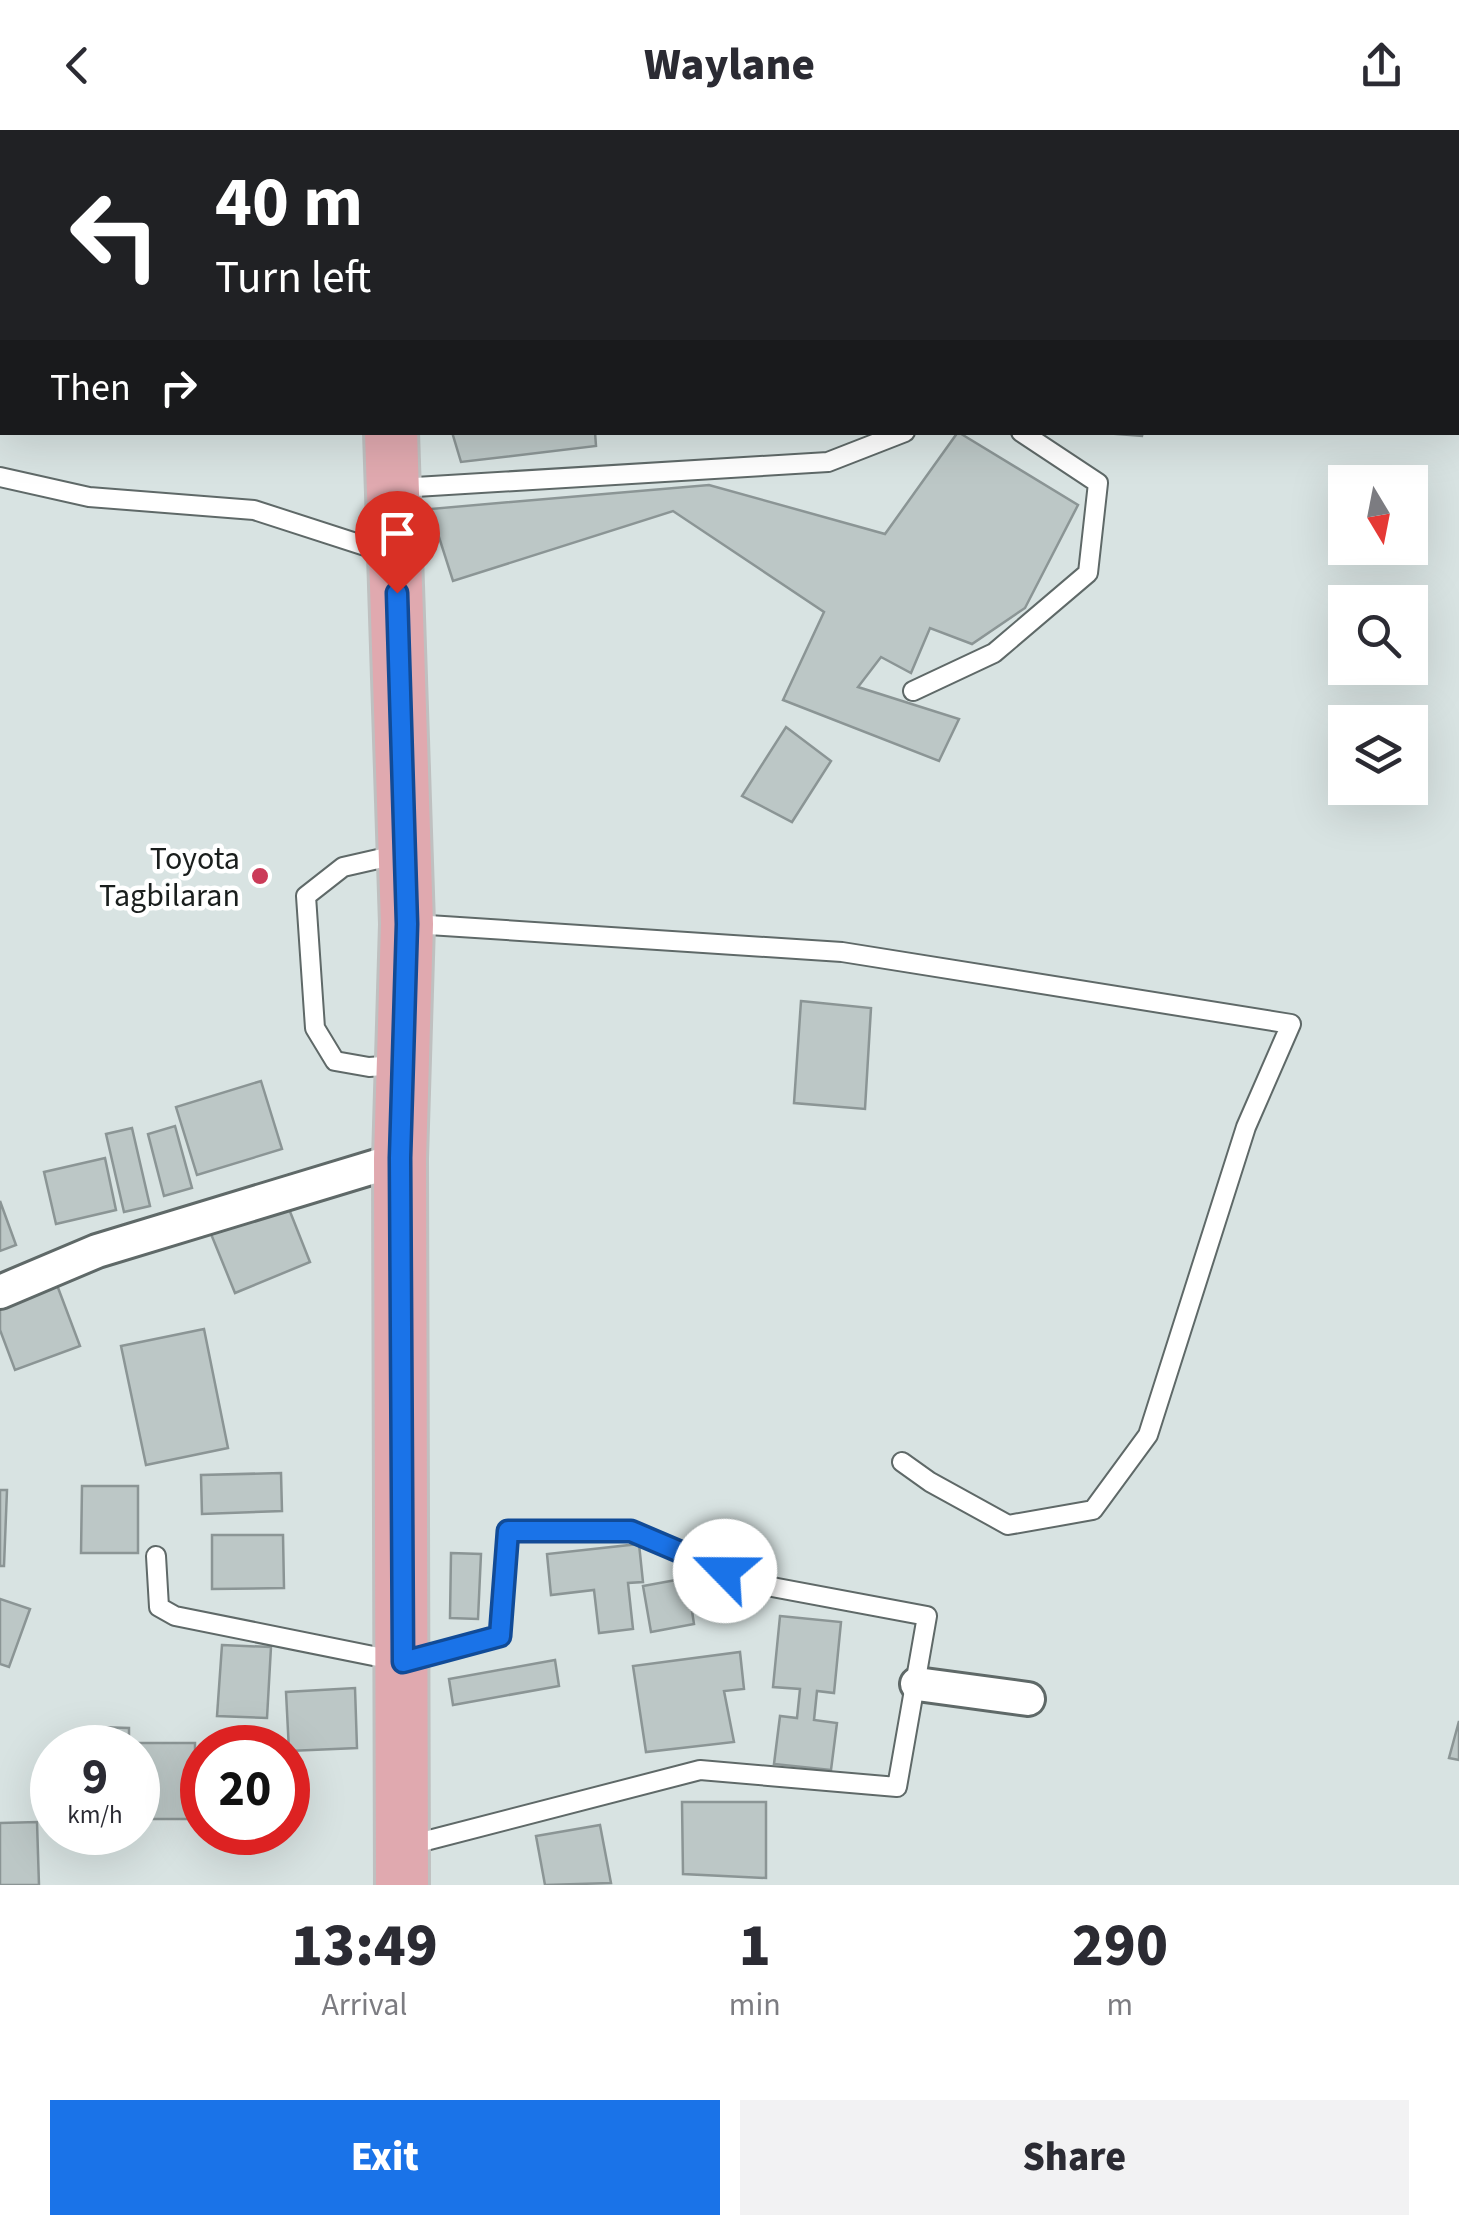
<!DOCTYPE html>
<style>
:root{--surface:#fff;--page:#f2f2f3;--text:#2b2b33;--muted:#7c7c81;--accent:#1a73e8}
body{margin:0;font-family:"Source Sans 3",sans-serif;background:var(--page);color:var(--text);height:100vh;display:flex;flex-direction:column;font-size:38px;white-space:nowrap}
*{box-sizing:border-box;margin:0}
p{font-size:32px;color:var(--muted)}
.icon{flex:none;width:55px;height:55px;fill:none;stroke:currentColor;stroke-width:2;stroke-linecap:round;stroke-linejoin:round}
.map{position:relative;height:1755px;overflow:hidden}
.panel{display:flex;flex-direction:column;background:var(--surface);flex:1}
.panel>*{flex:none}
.hud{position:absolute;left:0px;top:0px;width:1460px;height:305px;box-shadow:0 10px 40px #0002;background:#202124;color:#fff;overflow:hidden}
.needle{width:65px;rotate:170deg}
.fabs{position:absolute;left:1328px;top:335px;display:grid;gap:20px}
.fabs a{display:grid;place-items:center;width:100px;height:100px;border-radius:0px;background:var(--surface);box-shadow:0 10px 40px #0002;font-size:50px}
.speed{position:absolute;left:30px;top:1595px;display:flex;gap:20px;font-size:50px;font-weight:700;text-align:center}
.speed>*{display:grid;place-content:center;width:130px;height:130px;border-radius:50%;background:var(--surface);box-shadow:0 10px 40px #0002;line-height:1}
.speed small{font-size:25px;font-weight:400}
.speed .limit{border:15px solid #d22;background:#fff;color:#111}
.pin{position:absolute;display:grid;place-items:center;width:85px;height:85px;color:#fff;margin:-102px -42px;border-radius:50% 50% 50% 0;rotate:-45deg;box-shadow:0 0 10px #0007}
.pin .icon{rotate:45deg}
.me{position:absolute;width:110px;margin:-55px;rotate:293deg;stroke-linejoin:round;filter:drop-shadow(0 0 8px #0008)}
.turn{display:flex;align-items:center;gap:35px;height:210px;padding:0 50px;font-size:45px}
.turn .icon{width:130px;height:130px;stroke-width:2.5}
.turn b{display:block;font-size:70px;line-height:85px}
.then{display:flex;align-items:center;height:95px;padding:0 50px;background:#0003;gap:20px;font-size:38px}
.eta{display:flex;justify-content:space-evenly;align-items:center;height:170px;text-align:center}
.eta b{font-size:60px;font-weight:800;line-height:70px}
.cta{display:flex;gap:20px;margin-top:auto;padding:20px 50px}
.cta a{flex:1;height:115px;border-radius:0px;background:var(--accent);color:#fff;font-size:40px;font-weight:800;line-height:115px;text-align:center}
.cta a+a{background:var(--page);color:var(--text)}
header{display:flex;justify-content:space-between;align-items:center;height:130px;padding:0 50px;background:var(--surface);font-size:45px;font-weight:800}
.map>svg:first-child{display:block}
</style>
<header><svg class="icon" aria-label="back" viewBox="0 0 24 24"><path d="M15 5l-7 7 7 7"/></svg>Waylane<svg class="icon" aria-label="share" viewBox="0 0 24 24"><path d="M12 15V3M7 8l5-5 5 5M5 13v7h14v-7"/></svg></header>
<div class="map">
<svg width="1459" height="1755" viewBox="0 0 1459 1755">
<rect width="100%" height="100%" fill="#d8e3e2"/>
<g fill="#bcc7c6" stroke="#8b9595" stroke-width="2.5">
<polygon points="452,302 595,302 596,316 461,332"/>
<polygon points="958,302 1078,375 1025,478 972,514 930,498 911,543 881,527 858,557 959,589 939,631 783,570 824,482 673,381 453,451 430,379 709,355 885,404"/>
<polygon points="1091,302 1143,302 1142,306"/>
<polygon points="786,597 831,631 792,692 742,666"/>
<polygon points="801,871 871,878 865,979 794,973"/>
<polygon points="261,951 282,1019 197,1045 176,977"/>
<polygon points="175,996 192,1058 164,1066 148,1004"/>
<polygon points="132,998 150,1076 124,1082 106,1004"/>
<polygon points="105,1028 116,1080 56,1094 44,1042"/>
<polygon points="0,1071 16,1115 0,1121"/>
<polygon points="287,1074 310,1132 235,1163 211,1104"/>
<polygon points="57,1155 80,1216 15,1240 0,1200 0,1176"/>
<polygon points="204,1199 228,1318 146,1335 121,1216"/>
<polygon points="281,1343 282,1381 202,1384 201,1345"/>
<polygon points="82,1356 138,1356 138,1423 81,1423"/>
<polygon points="0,1360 7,1360 4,1436 0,1436"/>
<polygon points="212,1405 283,1405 284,1458 212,1459"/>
<polygon points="639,1414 643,1452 628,1453 633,1499 599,1503 594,1460 551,1465 547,1424"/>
<polygon points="451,1423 481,1424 478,1489 450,1488"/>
<polygon points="687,1448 694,1494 651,1502 643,1456"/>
<polygon points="0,1469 30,1479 9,1537 0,1534"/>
<polygon points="780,1486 841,1492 834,1563 817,1561 814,1590 837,1593 831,1640 774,1634 780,1586 797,1588 800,1559 773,1557"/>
<polygon points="222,1515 271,1517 267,1588 217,1586"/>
<polygon points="740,1522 744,1559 724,1561 734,1612 646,1622 633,1536"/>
<polygon points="555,1530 559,1556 453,1575 449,1549"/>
<polygon points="355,1558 357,1618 289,1621 286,1562"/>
<polygon points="1459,1591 1459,1630 1449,1628"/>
<polygon points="97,1597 129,1598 129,1613 195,1613 195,1689 138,1689 138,1618 96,1618"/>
<polygon points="682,1672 766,1672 766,1748 683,1744"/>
<polygon points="37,1692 39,1755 0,1755 0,1693"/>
<polygon points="600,1695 611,1753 545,1755 536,1706"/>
</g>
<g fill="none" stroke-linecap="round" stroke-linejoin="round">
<defs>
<g id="service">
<polyline points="0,347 89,367 254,380 390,424"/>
<polyline points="399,358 828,332 905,302"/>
<polyline points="913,561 994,523 1088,443 1098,353 1021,302"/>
<polyline points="413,794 842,822 1291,894 1246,997 1148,1305 1093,1380 1008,1395 930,1352 902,1332"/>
<polyline points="397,935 369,937 335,931 315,898 306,766 343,737 400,724"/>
<polyline points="156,1426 159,1477 175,1486 403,1532 500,1505 508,1401 631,1401 756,1454 927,1486 897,1657 700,1640 406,1716"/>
</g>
<g id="minor">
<polyline points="701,2 706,0"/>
<polyline points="0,1162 97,1121 400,1029"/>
<polyline points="917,1554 1028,1569"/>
</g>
<g id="primary">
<polyline points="376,0 377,2"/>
<polyline points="391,302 407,794 400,1029 402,1755"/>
</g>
</defs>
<use href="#service" stroke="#5f6968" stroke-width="22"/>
<use href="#minor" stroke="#5f6968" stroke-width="38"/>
<use href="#primary" stroke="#bfc0c0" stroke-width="58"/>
<use href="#service" stroke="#fff" stroke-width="18"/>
<use href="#minor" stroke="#fff" stroke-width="32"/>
<use href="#primary" stroke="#e0a9af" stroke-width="52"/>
</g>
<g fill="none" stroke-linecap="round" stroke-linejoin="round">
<defs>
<polyline id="route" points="397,463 407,794 400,1028 403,1532 500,1506 508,1401 631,1401 725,1441"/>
</defs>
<use href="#route" stroke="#114b97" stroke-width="25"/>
<use href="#route" stroke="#1a73e8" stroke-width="18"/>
</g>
<circle fill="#cb3b58" stroke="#fff" stroke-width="4" cx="260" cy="746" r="10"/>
<g text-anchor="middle" stroke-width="9" stroke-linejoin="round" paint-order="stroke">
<g font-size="32" fill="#1a1e1d" stroke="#fff" text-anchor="end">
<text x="240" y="739">Toyota<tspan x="240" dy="37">Tagbilaran</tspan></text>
</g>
</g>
</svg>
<div class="fabs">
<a><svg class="needle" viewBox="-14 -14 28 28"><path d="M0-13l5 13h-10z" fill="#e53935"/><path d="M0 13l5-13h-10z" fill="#7c7c81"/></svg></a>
<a><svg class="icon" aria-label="search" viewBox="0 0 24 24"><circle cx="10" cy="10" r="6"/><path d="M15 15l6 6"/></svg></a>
<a><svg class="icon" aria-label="layers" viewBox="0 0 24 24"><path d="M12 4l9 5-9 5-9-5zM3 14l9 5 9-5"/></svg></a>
</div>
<div class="speed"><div>9<small>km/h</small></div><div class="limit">20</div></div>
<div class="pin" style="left:397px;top:463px;background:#d93025"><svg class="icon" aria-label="arrive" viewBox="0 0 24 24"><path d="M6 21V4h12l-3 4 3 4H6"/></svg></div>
<svg class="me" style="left:725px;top:1441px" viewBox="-20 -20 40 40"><circle r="19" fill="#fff"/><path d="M0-13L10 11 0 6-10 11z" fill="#1a73e8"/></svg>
<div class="hud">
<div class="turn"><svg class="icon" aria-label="left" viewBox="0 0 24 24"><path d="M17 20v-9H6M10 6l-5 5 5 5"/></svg><div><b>40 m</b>Turn left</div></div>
<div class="then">Then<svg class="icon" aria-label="right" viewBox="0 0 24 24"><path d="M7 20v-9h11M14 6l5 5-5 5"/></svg></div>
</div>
</div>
<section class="panel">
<div class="eta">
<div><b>13:49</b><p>Arrival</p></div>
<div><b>1</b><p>min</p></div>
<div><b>290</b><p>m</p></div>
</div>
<div class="cta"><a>Exit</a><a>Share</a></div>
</section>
